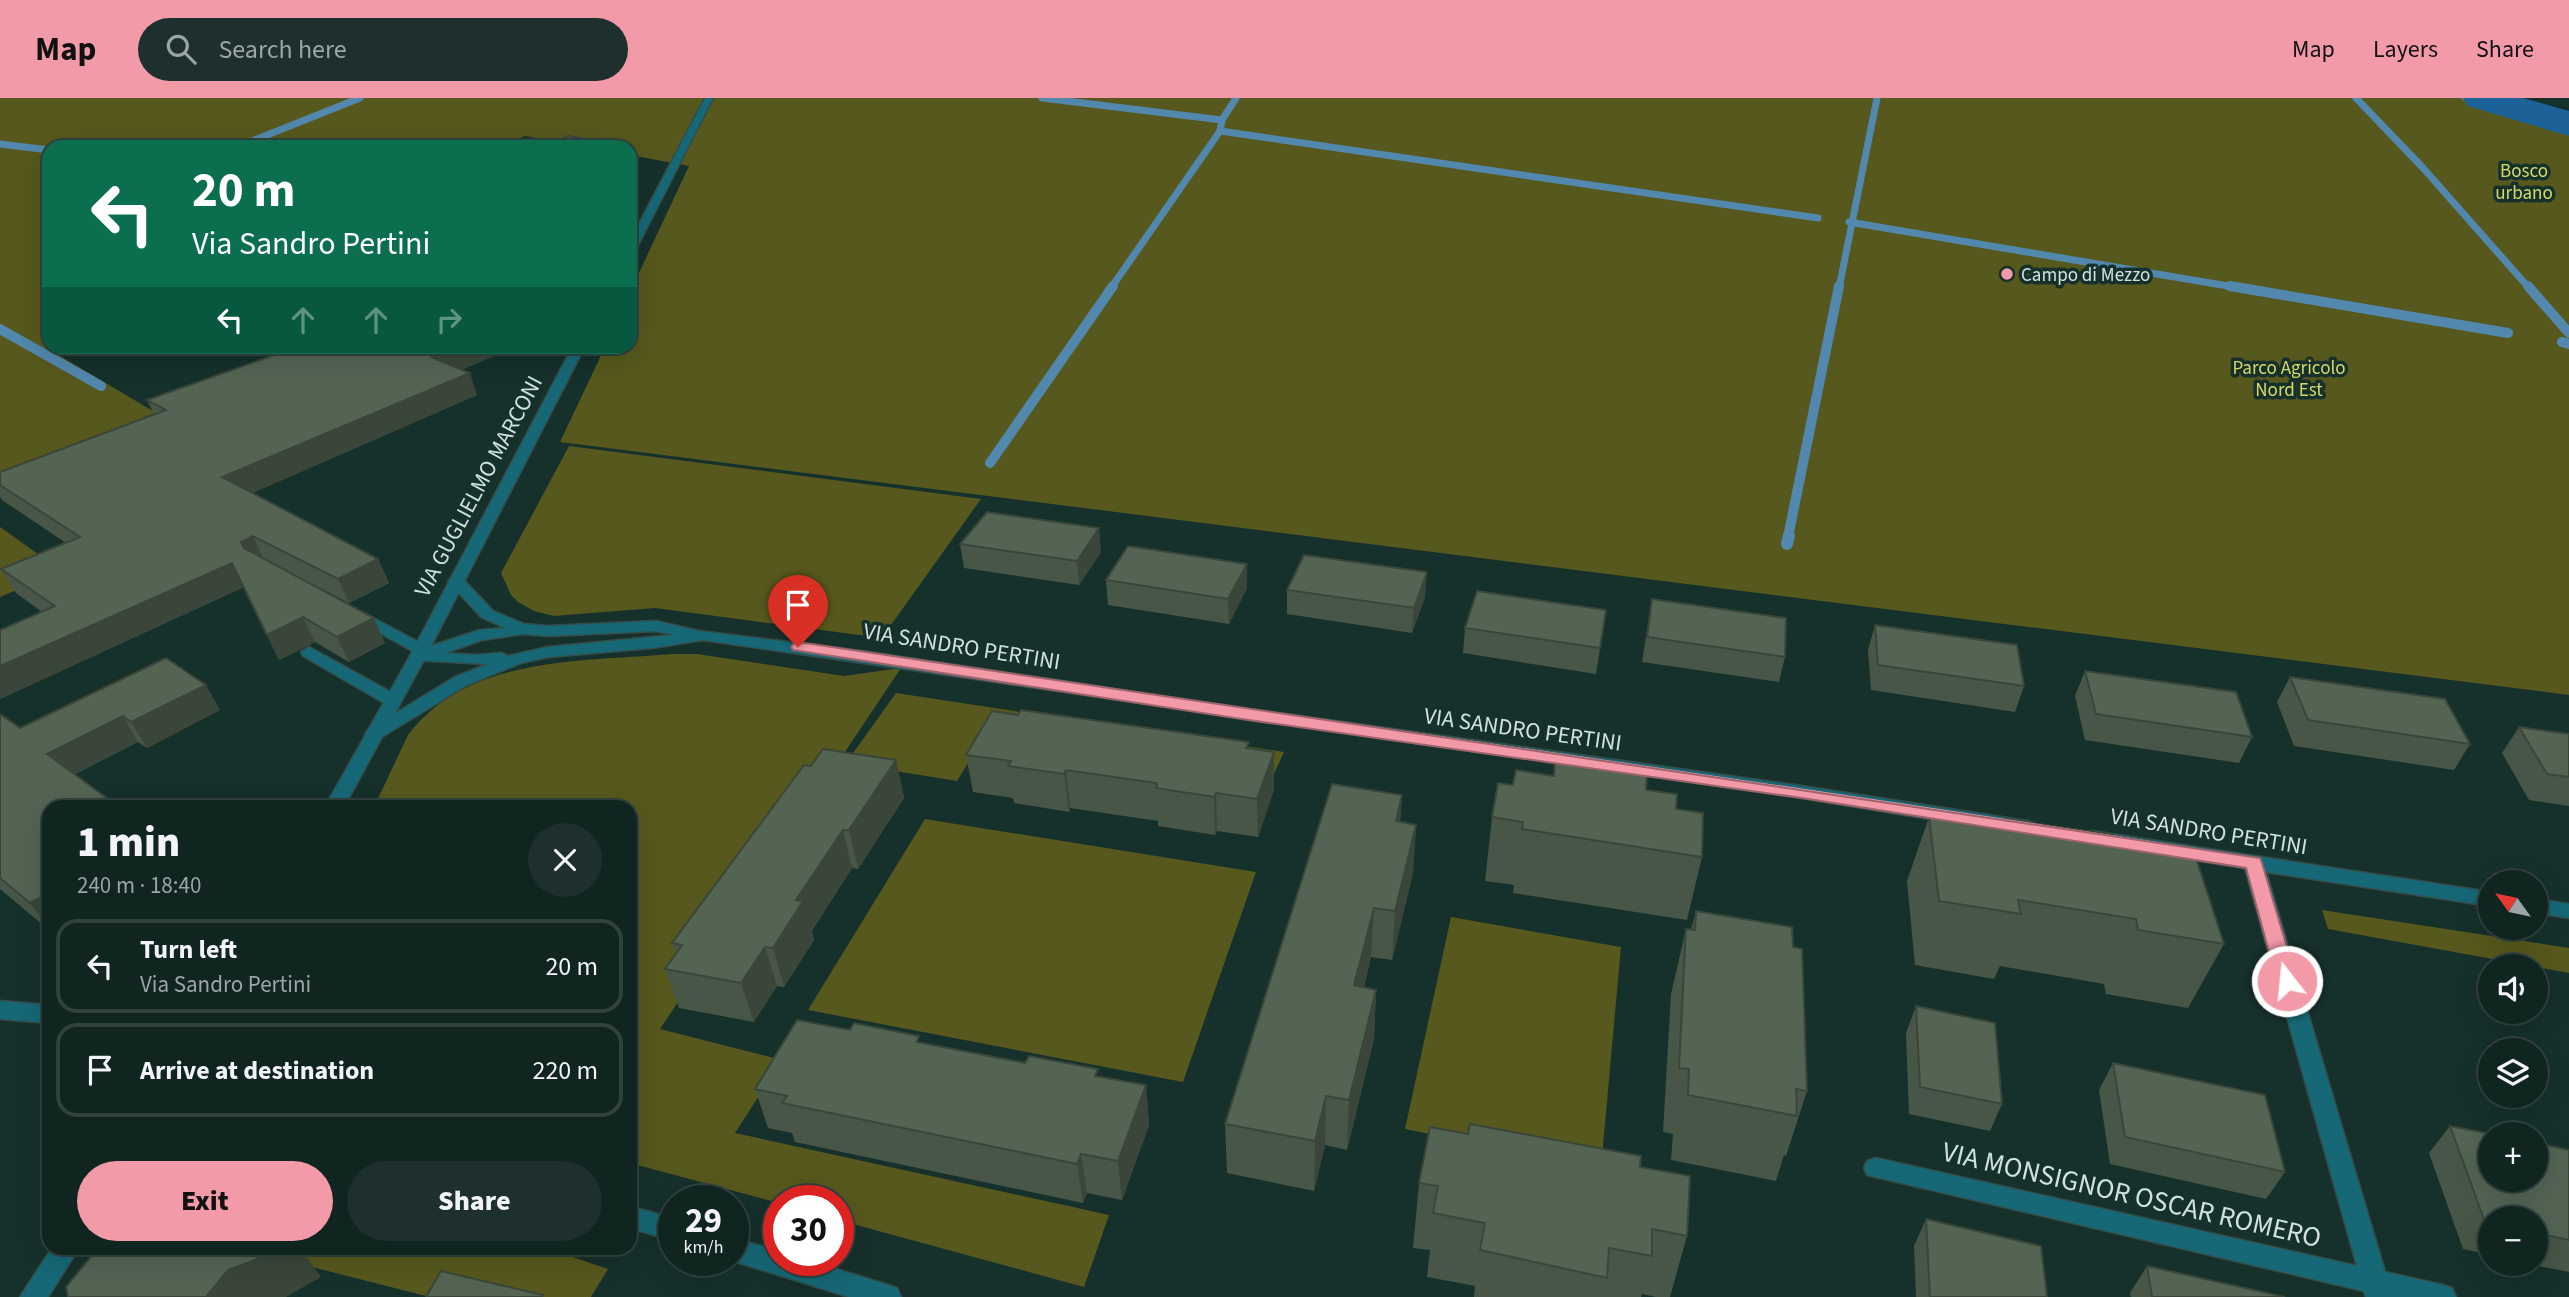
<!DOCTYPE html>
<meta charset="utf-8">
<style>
:root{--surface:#102420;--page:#1e302d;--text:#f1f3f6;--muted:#9ca4a5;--line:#30413e;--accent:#f39aa9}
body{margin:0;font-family:"Source Sans 3",sans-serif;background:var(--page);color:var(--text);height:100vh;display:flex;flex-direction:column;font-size:26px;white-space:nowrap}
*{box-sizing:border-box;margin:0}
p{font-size:23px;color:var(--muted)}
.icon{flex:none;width:38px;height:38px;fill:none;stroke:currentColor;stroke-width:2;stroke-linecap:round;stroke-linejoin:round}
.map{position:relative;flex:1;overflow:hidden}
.sheet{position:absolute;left:42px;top:702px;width:595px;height:455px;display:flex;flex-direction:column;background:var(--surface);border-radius:21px;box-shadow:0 7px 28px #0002,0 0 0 2px var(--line)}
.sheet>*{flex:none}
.hud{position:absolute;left:42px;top:42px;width:595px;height:214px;border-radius:21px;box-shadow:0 7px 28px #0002,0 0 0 2px var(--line);background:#0b6e4f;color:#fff;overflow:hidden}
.needle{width:46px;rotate:303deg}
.controls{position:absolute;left:2478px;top:772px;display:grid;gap:14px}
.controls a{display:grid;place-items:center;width:70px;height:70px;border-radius:50%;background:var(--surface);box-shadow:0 7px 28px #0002,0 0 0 2px var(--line);font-size:35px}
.speed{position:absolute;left:658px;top:1087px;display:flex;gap:14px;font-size:35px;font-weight:700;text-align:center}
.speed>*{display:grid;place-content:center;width:91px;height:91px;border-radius:50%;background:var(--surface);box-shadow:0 7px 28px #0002,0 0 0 2px var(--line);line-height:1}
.speed small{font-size:18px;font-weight:400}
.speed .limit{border:10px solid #d22;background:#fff;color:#111}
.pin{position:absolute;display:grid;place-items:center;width:60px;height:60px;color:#fff;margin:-72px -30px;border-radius:50% 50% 50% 0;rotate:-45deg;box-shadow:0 0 7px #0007}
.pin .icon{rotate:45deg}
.me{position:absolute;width:77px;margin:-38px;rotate:344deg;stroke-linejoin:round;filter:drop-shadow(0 0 5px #0008)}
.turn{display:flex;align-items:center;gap:24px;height:147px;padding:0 35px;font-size:32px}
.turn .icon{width:91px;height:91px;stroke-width:2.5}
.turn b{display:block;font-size:49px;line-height:60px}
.lanes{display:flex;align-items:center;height:66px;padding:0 35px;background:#0003;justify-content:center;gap:35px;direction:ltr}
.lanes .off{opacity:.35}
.round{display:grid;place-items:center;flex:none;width:74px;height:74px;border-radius:37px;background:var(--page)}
.summary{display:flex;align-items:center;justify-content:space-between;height:119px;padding:0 35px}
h1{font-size:42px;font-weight:800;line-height:52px}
.action{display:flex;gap:14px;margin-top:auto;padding:14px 35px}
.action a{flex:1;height:80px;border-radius:42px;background:var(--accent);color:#111;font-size:28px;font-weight:800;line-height:80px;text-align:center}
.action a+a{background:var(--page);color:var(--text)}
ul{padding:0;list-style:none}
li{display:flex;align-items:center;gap:21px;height:94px;margin:0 14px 10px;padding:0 21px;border:4px solid var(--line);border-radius:21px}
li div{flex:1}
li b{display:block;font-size:26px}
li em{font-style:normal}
header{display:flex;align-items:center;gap:42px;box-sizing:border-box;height:98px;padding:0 35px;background:var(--accent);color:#111}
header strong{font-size:33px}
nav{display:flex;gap:38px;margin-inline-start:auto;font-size:24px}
.search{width:490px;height:63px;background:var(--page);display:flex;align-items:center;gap:18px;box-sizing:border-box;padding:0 24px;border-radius:38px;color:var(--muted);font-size:26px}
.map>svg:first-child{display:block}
</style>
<header>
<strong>Map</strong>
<div class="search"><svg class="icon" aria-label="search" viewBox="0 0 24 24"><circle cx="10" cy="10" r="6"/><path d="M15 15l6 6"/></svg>Search here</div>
<nav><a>Map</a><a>Layers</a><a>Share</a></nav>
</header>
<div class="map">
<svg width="2569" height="1199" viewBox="0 0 2569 1199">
<rect width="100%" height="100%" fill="#16302b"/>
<g fill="#56581d">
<polygon points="0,0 2501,0 2569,21 2569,597 560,344 605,249 630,248 630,194 689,68 630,57 630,49 584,49 525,38 499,49 49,49 49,247 45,249 163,319 0,393"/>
<polygon points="569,348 981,401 886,534 874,532 867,538 655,510 554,518 534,513 518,504 511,497 501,475"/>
<polygon points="0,429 62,473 0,499"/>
<path d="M672 556H697L844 578 901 570 660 931 782 962 735 1035 1109 1117 1084 1189 838 1122V1102H779V1105L630 1065V709H374L408 637C469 557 582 564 672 556Z"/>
<polygon points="896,595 1284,654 1273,678 989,631 957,683 846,665"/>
<polygon points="925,721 1256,774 1183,984 808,912"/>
<polygon points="2322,812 2569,850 2569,875 2328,831"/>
<polygon points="1451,819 1621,849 1601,1070 1405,1031"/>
<polygon points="237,1150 546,1150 608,1171 591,1199 430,1199"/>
</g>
<polygon fill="#1c6299" stroke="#5288ad" stroke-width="2" points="2461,0 2481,0 2569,23 2569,30"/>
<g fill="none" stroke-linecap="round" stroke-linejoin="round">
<g stroke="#5288ad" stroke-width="7">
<polyline points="1042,0 1222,22"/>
<polyline points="2356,0 2424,71 2529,190"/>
<polyline points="1220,33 1818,120"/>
<polyline points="0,46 49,52"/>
<polyline points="237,49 360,0"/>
<polyline points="1849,124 2240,190"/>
<polyline points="1111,190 1220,33 1222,22 1236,0"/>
<polyline points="1839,190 1877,0"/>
</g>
<g stroke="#5288ad" stroke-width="10">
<polyline points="2230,188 2508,235"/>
<polyline points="2528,188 2569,235"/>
<polyline points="0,231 101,288"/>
<polyline points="2562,244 2569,246"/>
<polyline points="990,365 1113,188"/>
<polyline points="1788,439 1839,188"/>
</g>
<polyline stroke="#5288ad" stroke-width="12" points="1787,446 1789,437"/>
<polygon fill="#1c6299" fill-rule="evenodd" points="2463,0 2523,0 2569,13 2569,38 2468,8"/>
<defs>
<g id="minor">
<path d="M456 478 462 480 493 513 524 526 548 528 656 523 699 533 868 554 1248 611 1802 688 2027 723 2034 725 2037 730 2034 735 2027 737 1802 700 703 542 652 550 548 559 521 565 467 587 380 640H368L365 636 368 632 455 579 488 566 412 562 410 558 414 554 348 517 350 514H362L428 549 480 532 505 530 481 519 448 483ZM656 533 674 537 548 549 508 558 501 555 474 557 445 555 482 542 523 536 548 538Z"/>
<polygon points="309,549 398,598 401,602 392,607 386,606 303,558 301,554"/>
<polygon points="2092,733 2490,794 2490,808 2266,774 2385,1174 2443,1187 2452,1190 2456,1199 2366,1199 2364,1193 1867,1077 1864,1070 1867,1063 1876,1060 2357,1168 2245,770 2085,745 2082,740 2085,735"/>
<polygon points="2536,801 2569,806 2569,820 2536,815"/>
<polygon points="0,903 49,907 49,925 0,921"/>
<polygon points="630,1108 674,1121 674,1143 630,1130"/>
<polygon points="733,1140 779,1153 779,1162 807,1162 888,1187 897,1190 901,1199 849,1199 733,1163"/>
</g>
<g id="tertiary">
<polygon points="705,0 713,0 635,153 630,156 630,143"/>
<polygon points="573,248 585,248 426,558 344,709 325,709 410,558"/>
<polygon points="52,1150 79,1150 48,1199 20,1199"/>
</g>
</defs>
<use href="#minor" stroke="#344c47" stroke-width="3"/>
<use href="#tertiary" stroke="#344c47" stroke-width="3"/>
<use href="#minor" fill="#166877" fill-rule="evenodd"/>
<use href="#tertiary" fill="#166877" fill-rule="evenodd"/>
</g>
<g fill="#475647">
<polygon points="508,252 461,272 477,297 252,395 378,461 389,485 349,505 283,471 385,545 349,564 315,544 279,562 244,489 0,601 0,532 42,514 16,495 1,471 66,445 2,402 0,399 0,374 154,316 147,302"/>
<polygon points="960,446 1101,454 1079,487 964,470"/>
<polygon points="1106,482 1247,490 1229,526 1108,507"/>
<polygon points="1287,492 1425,499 1412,535 1287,516"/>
<polygon points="1652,501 1785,559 1779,584 1642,564"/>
<polygon points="1606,512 1596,576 1463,555 1465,530"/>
<polygon points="1875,527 2024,588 2015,614 1871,592 1868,552"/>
<polygon points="166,560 220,612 147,650 138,644 75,676 49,709 49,832 0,791 0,616 20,630"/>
<polygon points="2085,573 2252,639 2239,665 2085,642 2075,598"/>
<polygon points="2290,579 2470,646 2454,672 2294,648 2277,604"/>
<polygon points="2519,629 2569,636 2569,708 2529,702 2502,655"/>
<polygon points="1249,651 1274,692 1258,739 1217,733 1215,737 1158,728 1158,723 1070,710 1069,714 1014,705 1013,700 973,694 966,657"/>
<polygon points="896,662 904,700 858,771 852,770 812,833 814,842 784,889 777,888 754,924 679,910 665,871 676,856 672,845 811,668"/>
<polygon points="1553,678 1646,692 1676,711 1702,759 1687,822 1513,795 1514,787 1485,783 1492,719 1513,687"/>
<polygon points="1402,697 1400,724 1416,727 1413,775 1392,862 1371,859 1364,889 1376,892 1374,941 1347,1052 1325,1047 1314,1093 1227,1075 1225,1026"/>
<polygon points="1929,719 2002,731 2006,721 2115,745 2224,846 2188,910 2106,896 2104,886 2000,868 1994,881 1915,867 1907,783"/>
<polygon points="1696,813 1793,849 1807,993 1786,1058 1784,1057 1776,1083 1671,1062 1673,1036 1663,1034 1671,896 1686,831 1691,832"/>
<polygon points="1916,908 2002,1006 1990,1033 1909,1016 1906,935"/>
<polygon points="921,945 1146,987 1149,1027 1122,1102 1087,1095 1083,1105 795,1044 792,1035 768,1030 755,991"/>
<polygon points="2113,965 2285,1074 2266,1101 2110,1066 2099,992"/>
<polygon points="2450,1028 2569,1052 2569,1174 2529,1166 2536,1166 2536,1120 2490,1120 2490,1157 2463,1151 2429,1055"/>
<polygon points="1640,1069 1687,1138 1670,1199 1656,1199 1642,1196 1641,1199 1474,1199 1475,1188 1427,1179 1430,1152 1413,1150 1419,1085"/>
<polygon points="1926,1121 2047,1199 1916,1199 1914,1148"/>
<polygon points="2147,1168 2285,1199 2131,1199 2130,1195"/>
</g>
<g fill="#3a463a">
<polygon points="630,80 634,95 630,102"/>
<polygon points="458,248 507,248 508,252 439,281 431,259"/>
<polygon points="470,275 477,297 234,403 222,379"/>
<polygon points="1099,430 1101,454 1079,487 1077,463"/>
<polygon points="253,438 264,462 253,468 241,444"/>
<polygon points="378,461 389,485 349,505 338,481"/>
<polygon points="232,465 244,489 0,601 0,568"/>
<polygon points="1247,466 1247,490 1229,526 1228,501"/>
<polygon points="1427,474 1425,499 1412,535 1414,510"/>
<polygon points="303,519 315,544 279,562 267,537"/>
<polygon points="374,520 385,545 349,564 337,539"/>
<polygon points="206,587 220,612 147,650 131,624"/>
<polygon points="123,618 138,644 64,682 47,656"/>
<polygon points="1274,654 1274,692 1258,739 1257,701"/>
<polygon points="896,662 904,700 858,771 849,732"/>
<polygon points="1066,672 1070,710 1069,714 1064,676"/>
<polygon points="1216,695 1217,733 1215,737 1214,699"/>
<polygon points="1402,697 1399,745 1396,723"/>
<polygon points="1416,727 1413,775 1392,862 1395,813"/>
<polygon points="843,732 852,770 812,833 814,842 784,889 773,850 796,802"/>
<polygon points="49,795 49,831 30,805"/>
<polygon points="1374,810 1371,859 1352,937 1354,887"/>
<polygon points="765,849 777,888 754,924 741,885"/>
<polygon points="1376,892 1374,941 1347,1052 1349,1002"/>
<polygon points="1146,987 1149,1027 1122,1102 1118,1063"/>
<polygon points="1326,998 1325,1047 1314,1093 1315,1043"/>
<polygon points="1081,1056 1087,1095 1083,1105 1077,1066"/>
<polygon points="277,1150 300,1150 321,1179 286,1199 206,1199 228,1172"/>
</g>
<g fill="#536453" stroke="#3a463a" stroke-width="2">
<polygon points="568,38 626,48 542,49"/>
<polygon points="300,248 458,248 431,259 470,275 222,379 378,461 338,481 253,438 241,444 244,450 374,520 337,539 303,519 267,537 232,465 0,568 0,532 55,508 1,471 80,439 0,387 0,374 166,312 147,302"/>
<polygon points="987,414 1099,430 1077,463 960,446"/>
<polygon points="1128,448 1247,466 1228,501 1106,482"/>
<polygon points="1304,457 1427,474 1414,510 1287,492"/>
<polygon points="1477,493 1606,512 1600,550 1465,530"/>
<polygon points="1652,501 1786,520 1785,559 1647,539"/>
<polygon points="1875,527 2017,547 2024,588 1878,567"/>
<polygon points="166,560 206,587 131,624 123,618 47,656 119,709 49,709 49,795 30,805 0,780 0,616 20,630"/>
<polygon points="2085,573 2236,594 2252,639 2096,616"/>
<polygon points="2290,579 2445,601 2470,646 2308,622"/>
<polygon points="1021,612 1249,644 1246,650 1274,654 1257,701 1216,695 1214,699 1156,690 1157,685 1066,672 1064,676 1008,668 1011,663 966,657 992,613 1018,617"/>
<polygon points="2519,629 2569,636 2569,679 2547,676"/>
<polygon points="823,651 896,662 849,732 843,732 796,802 803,803 773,850 765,849 741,885 665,871 682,847 672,845 804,667 811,668"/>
<polygon points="1555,663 1647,676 1646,692 1677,696 1676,711 1703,715 1702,759 1522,731 1523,724 1492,719 1498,685 1513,687 1516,672 1554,678"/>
<polygon points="1332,686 1402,697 1396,723 1416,727 1395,813 1374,810 1354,887 1376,892 1349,1002 1326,998 1315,1043 1225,1026"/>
<polygon points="1929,719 2007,731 2006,721 2113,737 2115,745 2195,757 2224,846 2138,832 2136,821 2018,802 2021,816 1939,803"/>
<polygon points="1696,813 1792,829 1793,849 1802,851 1807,993 1796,991 1797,1018 1688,997 1689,971 1679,970 1686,831 1695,832"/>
<polygon points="1916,908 1995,925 2002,1006 1920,989"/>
<polygon points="797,922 850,932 854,925 919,938 917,944 1025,965 1029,958 1098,971 1095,978 1146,987 1118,1063 1081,1056 1077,1066 782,1005 787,998 755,991"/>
<polygon points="2113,965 2265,997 2285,1074 2125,1039"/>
<polygon points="1470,1026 1641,1058 1640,1069 1690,1078 1687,1138 1652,1131 1652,1158 1609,1150 1607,1180 1480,1152 1485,1125 1433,1115 1438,1088 1419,1085 1430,1029 1468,1036"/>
<polygon points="2450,1028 2491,1036 2490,1082 2536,1082 2536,1045 2569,1052 2569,1142 2536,1135 2536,1120 2490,1120 2490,1125 2485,1124"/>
<polygon points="1926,1121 2041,1148 2047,1199 1930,1199"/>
<polygon points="103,1150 277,1150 253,1163 228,1172 206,1199 68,1199 66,1189 93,1156"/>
<polygon points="2147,1168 2285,1199 2152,1199"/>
<polygon points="441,1173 543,1197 542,1199 426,1199"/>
</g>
<path fill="#f39aa9" stroke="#9e646e" stroke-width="2" d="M798 544C1283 617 1769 683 2253 759L2260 760 2262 765 2297 883 2294 888 2287 890 2280 888 2277 883 2246 770 1802 700 1248 622 793 552 791 549 793 546Z"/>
<circle fill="#f39aa9" stroke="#16302b" stroke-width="2.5" cx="2007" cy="176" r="7"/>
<g text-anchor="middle" stroke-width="7" stroke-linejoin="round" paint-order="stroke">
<g font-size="19" fill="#d5da64" stroke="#16302b">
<text x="2524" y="79">Bosco<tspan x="2524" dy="22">urbano</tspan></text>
<text x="2289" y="276">Parco Agricolo<tspan x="2289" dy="22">Nord Est</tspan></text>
</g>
<g font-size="19" fill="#d1e1dd" stroke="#16302b" text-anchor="start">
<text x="2021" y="183">Campo di Mezzo</text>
</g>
<g font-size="23" fill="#d1e1dd" stroke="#16302b">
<text transform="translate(478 388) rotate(-62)" y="8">VIA GUGLIELMO MARCONI</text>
<text transform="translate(962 548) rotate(9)" y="8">VIA SANDRO PERTINI</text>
<text transform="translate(1523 631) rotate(8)" y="8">VIA SANDRO PERTINI</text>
<text transform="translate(2209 733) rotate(9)" y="8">VIA SANDRO PERTINI</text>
</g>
<g font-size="28" fill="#d1e1dd" stroke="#16302b">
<text transform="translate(2132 1096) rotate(13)" y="10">VIA MONSIGNOR OSCAR ROMERO</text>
</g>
</g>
</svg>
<div class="controls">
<a><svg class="needle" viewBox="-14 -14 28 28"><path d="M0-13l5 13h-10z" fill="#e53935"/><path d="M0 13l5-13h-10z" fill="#9ca4a5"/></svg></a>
<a><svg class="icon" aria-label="sound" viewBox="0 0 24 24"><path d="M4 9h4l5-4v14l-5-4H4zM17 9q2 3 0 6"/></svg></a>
<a><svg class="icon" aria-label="layers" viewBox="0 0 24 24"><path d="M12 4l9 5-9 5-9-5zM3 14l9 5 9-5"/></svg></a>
<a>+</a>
<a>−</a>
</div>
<div class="speed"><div>29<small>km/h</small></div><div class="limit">30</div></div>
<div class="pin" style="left:798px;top:549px;background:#d93025"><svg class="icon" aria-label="arrive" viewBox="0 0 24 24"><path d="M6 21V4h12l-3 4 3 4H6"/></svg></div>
<svg class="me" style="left:2287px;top:883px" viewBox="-20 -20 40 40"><circle r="17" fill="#f39aa9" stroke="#fff" stroke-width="3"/><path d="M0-11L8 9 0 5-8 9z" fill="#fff"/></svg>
<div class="hud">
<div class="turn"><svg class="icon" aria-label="left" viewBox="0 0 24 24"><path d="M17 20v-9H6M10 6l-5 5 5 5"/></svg><div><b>20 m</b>Via Sandro Pertini</div></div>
<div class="lanes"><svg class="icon" aria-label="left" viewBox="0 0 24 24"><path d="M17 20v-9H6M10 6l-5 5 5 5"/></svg><svg class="icon off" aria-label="ahead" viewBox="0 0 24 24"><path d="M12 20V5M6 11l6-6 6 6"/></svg><svg class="icon off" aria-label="ahead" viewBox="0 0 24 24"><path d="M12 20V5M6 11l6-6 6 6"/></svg><svg class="icon off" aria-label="right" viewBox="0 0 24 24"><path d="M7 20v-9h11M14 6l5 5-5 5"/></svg></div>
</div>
<section class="sheet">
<div class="summary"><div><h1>1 min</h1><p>240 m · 18:40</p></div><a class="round"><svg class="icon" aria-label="close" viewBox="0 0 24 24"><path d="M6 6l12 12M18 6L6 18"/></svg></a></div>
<ul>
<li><svg class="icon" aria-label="left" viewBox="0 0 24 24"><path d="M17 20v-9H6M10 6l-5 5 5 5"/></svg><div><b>Turn left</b><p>Via Sandro Pertini</p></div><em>20 m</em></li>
<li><svg class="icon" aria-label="arrive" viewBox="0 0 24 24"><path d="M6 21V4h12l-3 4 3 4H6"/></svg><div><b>Arrive at destination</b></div><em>220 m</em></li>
</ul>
<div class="action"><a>Exit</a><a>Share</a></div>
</section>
</div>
